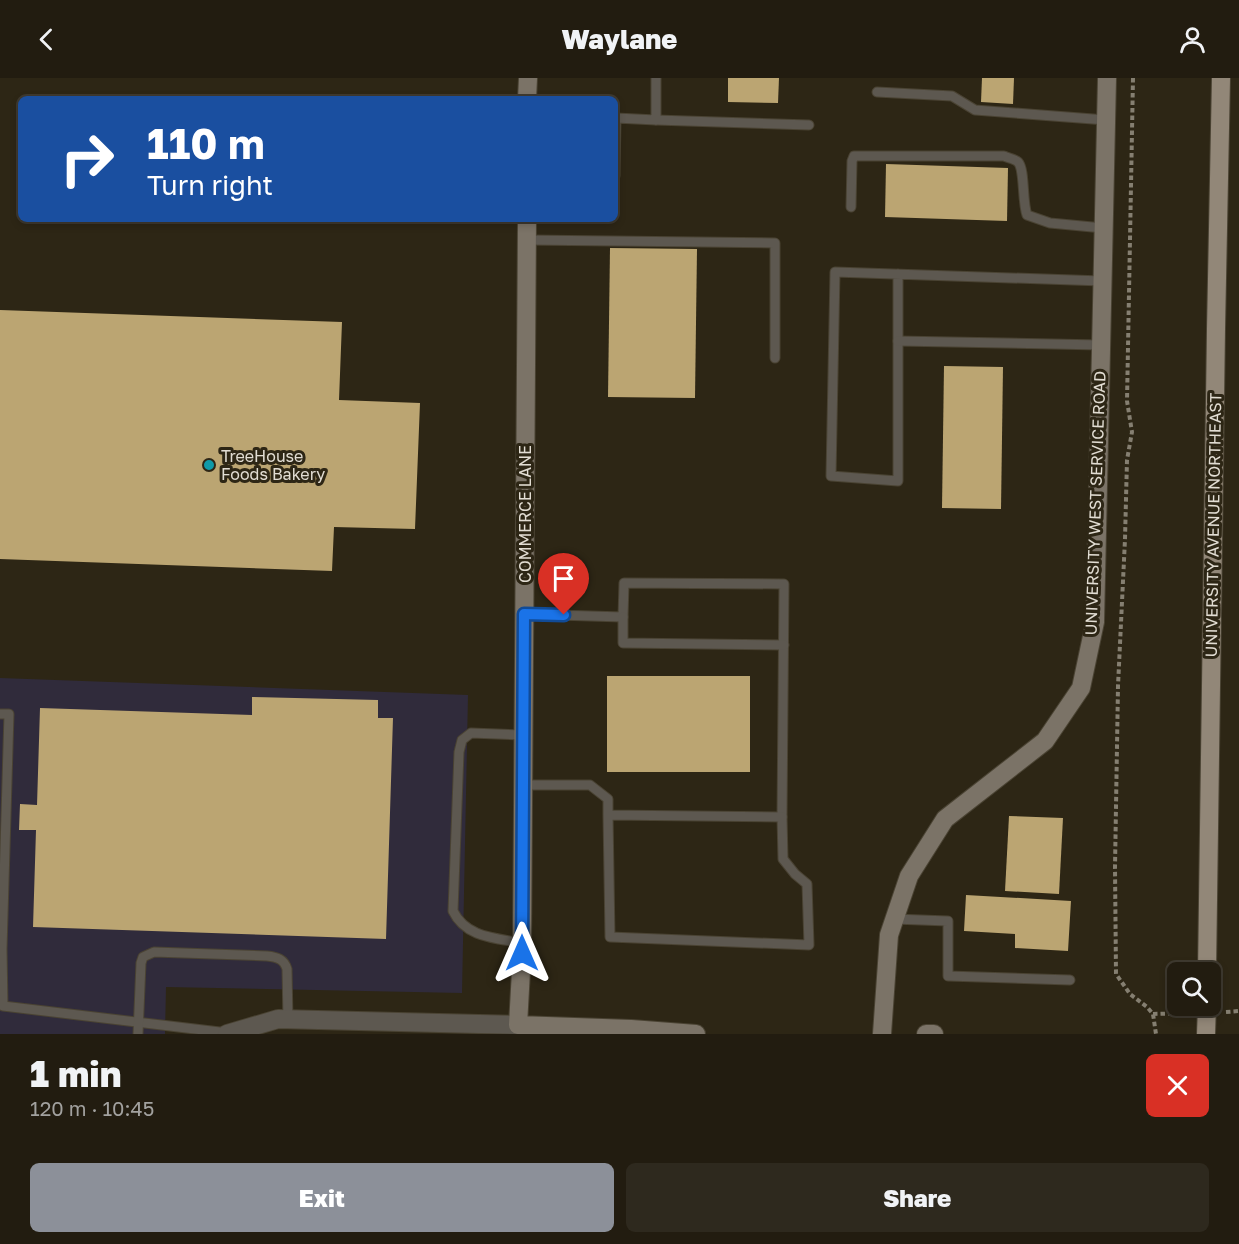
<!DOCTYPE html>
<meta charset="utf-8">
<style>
:root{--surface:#221c10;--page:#2e291e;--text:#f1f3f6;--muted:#a2a19f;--line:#3f3a30;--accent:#8c9099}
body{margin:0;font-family:"Golos Text",sans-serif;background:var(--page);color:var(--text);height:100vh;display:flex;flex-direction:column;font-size:22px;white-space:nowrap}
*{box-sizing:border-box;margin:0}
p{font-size:20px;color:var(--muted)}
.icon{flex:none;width:33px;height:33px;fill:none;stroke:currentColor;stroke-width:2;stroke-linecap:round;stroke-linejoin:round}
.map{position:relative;height:956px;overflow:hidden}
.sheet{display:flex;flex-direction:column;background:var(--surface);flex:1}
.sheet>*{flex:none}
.hud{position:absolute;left:18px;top:18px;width:600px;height:126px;border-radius:9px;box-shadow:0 3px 9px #0003,0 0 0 2px var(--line);background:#1a4fa0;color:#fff;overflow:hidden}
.tools{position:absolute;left:1167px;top:884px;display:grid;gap:12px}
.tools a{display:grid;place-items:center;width:54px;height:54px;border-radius:9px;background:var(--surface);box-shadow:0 3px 9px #0003,0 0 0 2px var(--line);font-size:30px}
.pin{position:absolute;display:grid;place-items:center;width:51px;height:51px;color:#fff;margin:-62px -26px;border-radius:50% 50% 50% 0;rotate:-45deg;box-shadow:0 0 6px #0007}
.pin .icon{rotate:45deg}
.me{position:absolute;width:66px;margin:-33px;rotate:0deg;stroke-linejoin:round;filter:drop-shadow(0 0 4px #0008)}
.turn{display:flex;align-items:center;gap:21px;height:126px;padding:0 30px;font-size:27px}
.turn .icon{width:78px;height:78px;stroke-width:2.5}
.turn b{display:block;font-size:42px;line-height:51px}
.round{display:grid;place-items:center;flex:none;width:63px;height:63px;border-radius:9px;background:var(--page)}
.summary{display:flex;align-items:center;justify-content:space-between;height:102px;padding:0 30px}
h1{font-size:36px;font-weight:800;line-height:45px}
.button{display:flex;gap:12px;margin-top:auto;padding:12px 30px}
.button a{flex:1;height:69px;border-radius:9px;background:var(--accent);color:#fff;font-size:24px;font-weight:800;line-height:69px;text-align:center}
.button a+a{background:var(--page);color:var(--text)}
header{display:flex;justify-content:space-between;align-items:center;height:78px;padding:0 30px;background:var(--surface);font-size:27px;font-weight:800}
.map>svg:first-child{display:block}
</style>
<header><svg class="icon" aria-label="back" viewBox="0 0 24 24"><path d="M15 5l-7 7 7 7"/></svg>Waylane<svg class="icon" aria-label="person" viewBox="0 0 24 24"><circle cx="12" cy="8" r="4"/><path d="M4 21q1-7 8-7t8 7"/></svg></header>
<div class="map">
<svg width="1239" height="956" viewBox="0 0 1239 956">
<rect width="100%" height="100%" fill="#2d2615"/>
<polygon fill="#302b3b" points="0,600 468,617 462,915 166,909 165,956 0,956"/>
<g fill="#bba572">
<polygon points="728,0 779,0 778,25 728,24"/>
<polygon points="982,0 1014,0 1013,26 981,24"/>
<polygon points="886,86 1008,90 1007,143 885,139"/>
<polygon points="610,170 697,171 695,320 608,319"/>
<polygon points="0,232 342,244 339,322 420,325 415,451 334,449 332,493 0,481"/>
<polygon points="944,288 1003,289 1001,431 942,430"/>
<rect x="607" y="598" width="143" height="96"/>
<polygon points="252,619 378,622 378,640 393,640 386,861 33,849 36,752 19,752 20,726 37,727 40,630 252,637"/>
<polygon points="1009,738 1063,740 1059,816 1005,813"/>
<polygon points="966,817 1071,823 1068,873 1015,870 1015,856 964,853"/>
</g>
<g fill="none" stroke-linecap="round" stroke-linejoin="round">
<defs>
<g id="lane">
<polyline points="877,14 952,18 975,32 1106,42"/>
<polyline points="656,42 809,47"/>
<polyline points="615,98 616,40 656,42 656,0"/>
<path d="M851 129 852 83 854 78H1004C1008 80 1015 81 1018 84 1025 91 1022 124 1027 137L1050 145 1103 150"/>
<polyline points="527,162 775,165 775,280"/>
<polyline points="898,196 898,403 831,398 835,194 1102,203"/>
<polyline points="898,263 1101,267"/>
<polyline points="524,536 623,539 624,505 784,506 782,739"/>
<polyline points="623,539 623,565 784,567"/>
<polyline points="0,636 9,636 2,871 3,928 228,955"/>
<polyline points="523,707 590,707 608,721 608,737 610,859 809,867 807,806 795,796 783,781 782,739 608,737"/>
<polyline points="894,841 948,843 948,898 1070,902"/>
<path d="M522 865C496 860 466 860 453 833L459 674 462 662 471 655 523 657"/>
<path d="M138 956 141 885 143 879 154 874 267 878C277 879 284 881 287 891L288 942"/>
</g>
<polyline id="street" points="227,956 278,941 518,947"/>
<g id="secondary">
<polyline points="527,21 528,0"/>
<polyline points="527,141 522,875 518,947 631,951 696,956"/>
<polyline points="882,956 889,857 909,798 945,741 1045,663 1081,610 1095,544 1107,0"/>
<polyline points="926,956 934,956"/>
</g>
<g id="primary">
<polyline points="1207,894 1216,251 1221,0"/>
<polyline points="1206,956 1207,927"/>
</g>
</defs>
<use href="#lane" stroke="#4a4333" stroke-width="11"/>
<use href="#street" stroke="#4a4333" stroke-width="20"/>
<use href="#secondary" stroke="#4a4333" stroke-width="20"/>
<use href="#primary" stroke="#4a4333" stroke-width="20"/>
<g stroke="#857f71" stroke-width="4" stroke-dasharray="4.5 3" stroke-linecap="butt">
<polyline points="1133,0 1127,323 1132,354 1127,382 1125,461 1118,608 1115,789 1116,896 1130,916 1147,929 1153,936 1156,956"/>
<polyline points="1226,934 1239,933"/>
<polyline points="1153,936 1188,935"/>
</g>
<use href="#lane" stroke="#5d5850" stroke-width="9"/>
<use href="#street" stroke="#5d5850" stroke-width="18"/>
<use href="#secondary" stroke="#7b7367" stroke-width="18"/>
<use href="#primary" stroke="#928778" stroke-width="18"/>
</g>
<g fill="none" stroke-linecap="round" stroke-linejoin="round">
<defs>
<polyline id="route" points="522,875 524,536 564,537"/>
</defs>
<use href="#route" stroke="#114b97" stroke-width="15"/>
<use href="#route" stroke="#1a73e8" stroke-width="10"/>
</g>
<circle fill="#0f9aa8" stroke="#2d2615" stroke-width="2" cx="209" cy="387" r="6"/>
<g text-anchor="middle" stroke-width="6" stroke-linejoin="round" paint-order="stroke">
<g font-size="16" fill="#e2ddd3" stroke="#2d2615" text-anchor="start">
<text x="221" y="384">TreeHouse<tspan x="221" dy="18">Foods Bakery</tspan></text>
</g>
<g font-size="16" fill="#e2ddd3" stroke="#2d2615">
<text transform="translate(1095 425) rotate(-88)" y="6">UNIVERSITY WEST SERVICE ROAD</text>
<text transform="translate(525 436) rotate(-90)" y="6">COMMERCE LANE</text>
<text transform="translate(1213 447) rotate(-89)" y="6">UNIVERSITY AVENUE NORTHEAST</text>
</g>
</g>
</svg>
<div class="tools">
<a><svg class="icon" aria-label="search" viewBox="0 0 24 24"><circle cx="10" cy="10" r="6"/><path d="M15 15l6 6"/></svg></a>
</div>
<div class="pin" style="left:564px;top:537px;background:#d93025"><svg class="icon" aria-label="arrive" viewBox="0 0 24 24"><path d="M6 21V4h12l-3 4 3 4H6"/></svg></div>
<svg class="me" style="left:522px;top:875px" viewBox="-20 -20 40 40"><path d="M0-17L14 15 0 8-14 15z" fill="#1a73e8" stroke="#fff" stroke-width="4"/></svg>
<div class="hud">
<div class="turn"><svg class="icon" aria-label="right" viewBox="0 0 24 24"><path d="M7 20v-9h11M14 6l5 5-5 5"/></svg><div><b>110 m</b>Turn right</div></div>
</div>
</div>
<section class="sheet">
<div class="summary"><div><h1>1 min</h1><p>120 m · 10:45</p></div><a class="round" style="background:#d93025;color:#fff"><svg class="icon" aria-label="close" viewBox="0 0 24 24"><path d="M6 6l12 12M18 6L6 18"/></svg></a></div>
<div class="button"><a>Exit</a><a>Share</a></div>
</section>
